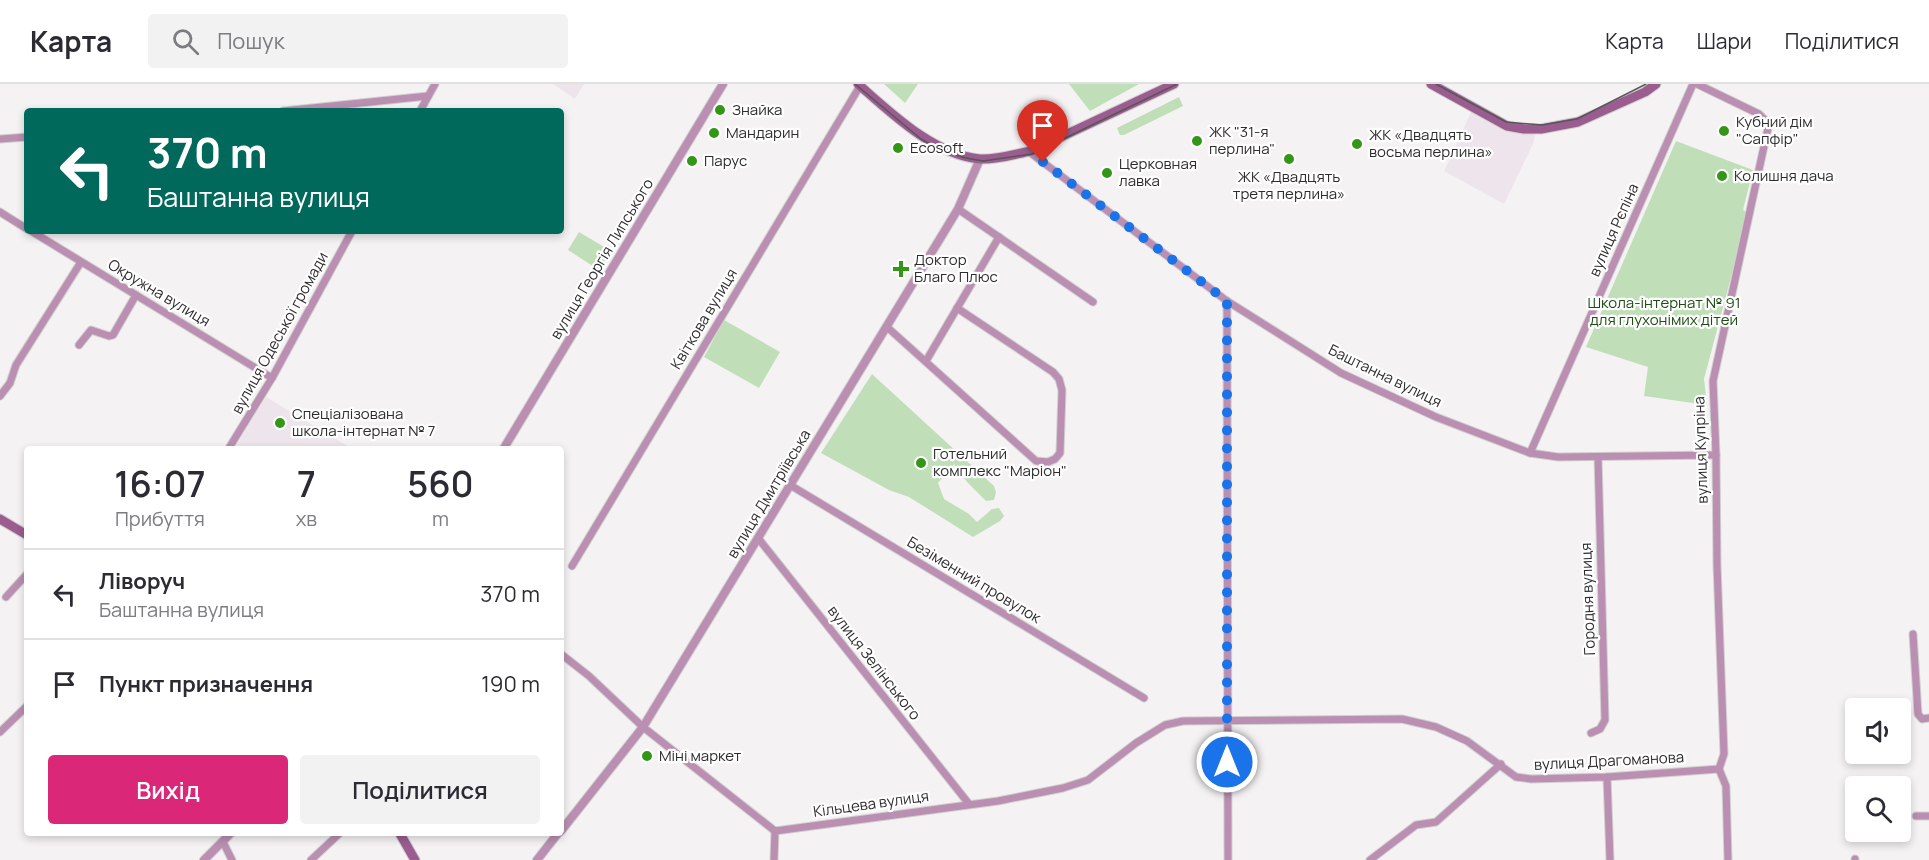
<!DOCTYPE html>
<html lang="uk">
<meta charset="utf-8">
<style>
:root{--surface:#fff;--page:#f2f2f3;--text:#2b2b33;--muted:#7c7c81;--line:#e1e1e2;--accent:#db2777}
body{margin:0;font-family:Manrope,sans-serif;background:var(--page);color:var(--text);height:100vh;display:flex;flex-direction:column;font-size:22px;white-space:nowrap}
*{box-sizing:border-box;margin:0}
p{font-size:20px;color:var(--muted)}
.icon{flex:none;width:33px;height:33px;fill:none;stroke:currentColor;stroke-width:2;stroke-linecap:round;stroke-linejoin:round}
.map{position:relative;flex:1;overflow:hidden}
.panel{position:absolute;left:24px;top:362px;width:540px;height:390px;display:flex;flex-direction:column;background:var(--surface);border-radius:6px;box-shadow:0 3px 9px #0003}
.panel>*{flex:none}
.hud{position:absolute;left:24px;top:24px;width:540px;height:126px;border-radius:6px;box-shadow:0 3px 9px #0003;background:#00695c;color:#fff;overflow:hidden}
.buttons{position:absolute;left:1845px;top:614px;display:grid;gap:12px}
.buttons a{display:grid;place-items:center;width:66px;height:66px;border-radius:6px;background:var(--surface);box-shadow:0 3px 9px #0003;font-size:30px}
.pin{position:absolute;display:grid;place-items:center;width:51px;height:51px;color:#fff;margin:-62px -26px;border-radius:50% 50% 50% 0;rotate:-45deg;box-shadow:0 0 6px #0007}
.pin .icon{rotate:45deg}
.me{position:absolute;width:66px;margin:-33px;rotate:0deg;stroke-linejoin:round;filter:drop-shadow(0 0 4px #0008)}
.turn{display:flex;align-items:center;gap:21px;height:126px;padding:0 24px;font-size:27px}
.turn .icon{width:78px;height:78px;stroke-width:2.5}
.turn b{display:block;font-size:42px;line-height:51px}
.eta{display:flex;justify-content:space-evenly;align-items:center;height:102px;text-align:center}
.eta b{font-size:36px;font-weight:600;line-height:42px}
.primary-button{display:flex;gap:12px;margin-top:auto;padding:12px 24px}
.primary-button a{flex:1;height:69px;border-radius:6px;background:var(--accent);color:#fff;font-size:24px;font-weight:600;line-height:69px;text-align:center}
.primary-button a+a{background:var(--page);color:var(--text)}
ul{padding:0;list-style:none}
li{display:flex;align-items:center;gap:18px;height:90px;padding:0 24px;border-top:2px solid var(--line)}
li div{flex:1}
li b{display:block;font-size:22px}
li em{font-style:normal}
header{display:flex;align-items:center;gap:36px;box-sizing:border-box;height:84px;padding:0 30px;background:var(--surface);border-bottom:2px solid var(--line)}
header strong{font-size:28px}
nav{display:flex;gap:33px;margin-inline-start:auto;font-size:21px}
.search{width:420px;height:54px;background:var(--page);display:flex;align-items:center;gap:15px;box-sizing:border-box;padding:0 21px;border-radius:6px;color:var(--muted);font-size:22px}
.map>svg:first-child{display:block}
</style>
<header>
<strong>Карта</strong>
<div class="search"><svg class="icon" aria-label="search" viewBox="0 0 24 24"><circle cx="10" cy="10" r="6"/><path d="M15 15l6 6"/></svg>Пошук</div>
<nav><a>Карта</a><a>Шари</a><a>Поділитися</a></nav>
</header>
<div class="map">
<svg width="1929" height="776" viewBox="0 0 1929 776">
<rect width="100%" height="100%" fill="#f5f2f4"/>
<g fill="#eee4ec">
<polygon points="553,0 584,0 575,15"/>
<polygon points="1472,26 1536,49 1533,60 1504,120 1444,87"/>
<polygon points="266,313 351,364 235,364"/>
</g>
<g fill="#c0dfb9">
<polygon points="884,0 918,0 905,19"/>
<polygon points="1069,0 1139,0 1090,27"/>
<polygon points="1179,13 1183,22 1124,51 1120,51 1117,44"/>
<polygon points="1676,57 1753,86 1743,126 1748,129 1704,295 1707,321 1644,312 1648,283 1586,263"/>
<polygon points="579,148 611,167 599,186 568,166"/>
<polygon points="724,236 780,268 759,304 704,273"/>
<polygon points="872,290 994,402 996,408 994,416 986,417 967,398 954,380 938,399 944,415 969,430 977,438 992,425 999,424 1004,432 1000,437 973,453 909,413 889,406 821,369"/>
</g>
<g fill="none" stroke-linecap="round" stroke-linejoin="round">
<defs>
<g id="minor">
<polyline points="1697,0 1759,30 1765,36 1768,44 1713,297 1716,371 1717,481 1724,670 1719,685 1726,702 1728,776"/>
<polyline points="283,27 428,12"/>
<polyline points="420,27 435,0"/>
<polyline points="0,55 27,53"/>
<polyline points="1031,67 1032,70 1227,217 1341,289 1436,333 1530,369 1558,373 1716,371"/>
<polyline points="958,125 1093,218"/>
<polyline points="0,128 27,145"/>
<polyline points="31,147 272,294"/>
<polyline points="1227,217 1228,776"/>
<polyline points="887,243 1036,377 1048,378 1055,375 1060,369 1062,306 1059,295 1053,288 957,224"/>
<polyline points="79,261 91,246 109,252 113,251 136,211"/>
<polyline points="926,277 999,153"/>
<polyline points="0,312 10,299 16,281 81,178"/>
<polyline points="229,364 272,294 352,147"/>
<polyline points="1530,369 1693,0"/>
<polyline points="790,401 1144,614"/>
<polyline points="758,454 969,720"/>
<polyline points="572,482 860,2"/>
<polyline points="6,513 27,490"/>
<polyline points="1913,550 1918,630 1922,635 1929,634"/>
<polyline points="561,570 589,592 643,643 775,747 998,717 1063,704 1088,696 1136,659 1165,641 1183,637 1402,635 1436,643 1467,657 1516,693 1531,695 1607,693 1719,685"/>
<polyline points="0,648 27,622"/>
<polyline points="1591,649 1600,645 1605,636 1598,373"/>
<polyline points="1607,693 1610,776"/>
<polyline points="1916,732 1929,732"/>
<polyline points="223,758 232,776"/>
<polyline points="1855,775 1855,776"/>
<polyline points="311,776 341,748"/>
<polyline points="774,776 775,747"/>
<polyline points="1370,776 1416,741 1436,738 1501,680"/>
</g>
<g id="tertiary">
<polyline points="504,364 723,0"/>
<polyline points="561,747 643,643 958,125 980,75"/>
<polyline points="204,776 232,748"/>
<polyline points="537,776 559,748"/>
</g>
<g id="secondary">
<path d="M858 0C891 29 934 71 980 75 997 76 1015 70 1031 67L1174 0"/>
<polyline points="1431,0 1507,42 1524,45 1541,45 1578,38 1645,8 1656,0"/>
<polyline points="0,435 27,451"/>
<polyline points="399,748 415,776"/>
</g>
</defs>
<use href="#minor" stroke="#d1cfd0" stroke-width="9"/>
<use href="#tertiary" stroke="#d1cfd0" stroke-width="10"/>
<use href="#secondary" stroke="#d1cfd0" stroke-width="11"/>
<use href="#minor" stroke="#ba8fb1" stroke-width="7"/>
<use href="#tertiary" stroke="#ba8fb1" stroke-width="8"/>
<use href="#secondary" stroke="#9b5d90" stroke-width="9"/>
<g stroke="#585657" stroke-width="1.5">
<polyline points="855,0 921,55 942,67 966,74 983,77 1032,70 1177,0"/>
<polyline points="1436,0 1506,38 1542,41 1577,35 1646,0"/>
</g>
</g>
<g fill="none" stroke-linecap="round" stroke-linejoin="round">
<polyline stroke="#1a73e8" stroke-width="10" stroke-dasharray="0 18" points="1043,78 1227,217 1227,678"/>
</g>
<g fill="#349617" stroke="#fff" stroke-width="2">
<circle cx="720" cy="26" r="6"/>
<circle cx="1724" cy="47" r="6"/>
<circle cx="714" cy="49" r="6"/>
<circle cx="1197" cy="57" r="6"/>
<circle cx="1357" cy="60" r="6"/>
<circle cx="898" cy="64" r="6"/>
<circle cx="1289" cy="75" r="6"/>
<circle cx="692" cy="77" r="6"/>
<circle cx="1107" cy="89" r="6"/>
<circle cx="1722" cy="92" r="6"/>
<path d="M898 176h6v6h6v6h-6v6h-6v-6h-6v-6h6z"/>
<circle cx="280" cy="339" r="6"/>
<circle cx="921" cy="379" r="6"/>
<circle cx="647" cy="672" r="6"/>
</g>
<g text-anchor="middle" stroke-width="4.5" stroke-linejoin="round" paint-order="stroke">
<g font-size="15" fill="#2e2d2e" stroke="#fff" text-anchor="start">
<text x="732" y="31">Знайка</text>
<text x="1736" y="43">Кубний дім<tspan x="1736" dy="17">"Сапфір"</tspan></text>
<text x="1209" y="53">ЖК "31-я<tspan x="1209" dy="17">перлина"</tspan></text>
<text x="726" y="54">Мандарин</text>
<text x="1369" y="56">ЖК «Двадцять<tspan x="1369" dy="17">восьма перлина»</tspan></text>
<text x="910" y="69">Ecosoft</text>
<text x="704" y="82">Парус</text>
<text x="1119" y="85">Церковная<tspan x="1119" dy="17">лавка</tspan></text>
<text x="1734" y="97">Колишня дача</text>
<text x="1289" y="98" text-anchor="middle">ЖК «Двадцять<tspan x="1289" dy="17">третя перлина»</tspan></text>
<text x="914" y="181">Доктор<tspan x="914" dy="17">Благо Плюс</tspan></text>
<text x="292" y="335">Спеціалізована<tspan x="292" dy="17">школа-інтернат № 7</tspan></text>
<text x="933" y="375">Готельний<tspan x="933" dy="17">комплекс "Маріон"</tspan></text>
<text x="659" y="677">Міні маркет</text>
</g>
<g font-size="15" fill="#2e2d2e" stroke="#fff">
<text transform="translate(1614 146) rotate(-66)" y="5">вулиця Рєпіна</text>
<text transform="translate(602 175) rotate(-59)" y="5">вулиця Георгія Липського</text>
<text transform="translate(159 209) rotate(31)" y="5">Окружна вулиця</text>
<text transform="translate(704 235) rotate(-59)" y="5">Квіткова вулиця</text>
<text transform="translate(280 249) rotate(-61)" y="5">вулиця Одеської громади</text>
<text transform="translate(1385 292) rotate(26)" y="5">Баштанна вулиця</text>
<text transform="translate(1701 366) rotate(-92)" y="5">вулиця Купріна</text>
<text transform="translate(769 410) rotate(-59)" y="5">вулиця Дмитріївська</text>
<text transform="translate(974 496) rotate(31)" y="5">Безіменний провулок</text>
<text transform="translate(1588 515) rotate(-92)" y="5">Городня вулиця</text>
<text transform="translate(874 579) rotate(52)" y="5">вулиця Зелінського</text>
<text transform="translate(1609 677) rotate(-3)" y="5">вулиця Драгоманова</text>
<text transform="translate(871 720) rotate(-8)" y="5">Кільцева вулиця</text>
</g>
<g font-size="15" fill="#1e4c13" stroke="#fff">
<text x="1664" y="224">Школа-інтернат № 91<tspan x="1664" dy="17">для глухонімих дітей</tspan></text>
</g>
</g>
</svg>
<div class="buttons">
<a><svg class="icon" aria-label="sound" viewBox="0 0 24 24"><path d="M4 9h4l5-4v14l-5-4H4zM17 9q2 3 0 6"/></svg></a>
<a><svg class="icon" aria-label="search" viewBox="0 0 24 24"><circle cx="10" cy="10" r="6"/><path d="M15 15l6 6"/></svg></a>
</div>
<div class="pin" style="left:1043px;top:78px;background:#d93025"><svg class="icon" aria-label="arrive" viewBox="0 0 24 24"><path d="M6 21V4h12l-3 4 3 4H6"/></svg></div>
<svg class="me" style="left:1227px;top:678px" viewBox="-20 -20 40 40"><circle r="17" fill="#1a73e8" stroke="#fff" stroke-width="3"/><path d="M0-11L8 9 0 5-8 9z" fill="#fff"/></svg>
<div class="hud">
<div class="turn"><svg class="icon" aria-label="left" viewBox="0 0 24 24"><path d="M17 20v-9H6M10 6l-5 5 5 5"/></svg><div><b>370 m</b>Баштанна вулиця</div></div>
</div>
<section class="panel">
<div class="eta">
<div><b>16:07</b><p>Прибуття</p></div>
<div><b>7</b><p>хв</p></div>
<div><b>560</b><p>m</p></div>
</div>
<ul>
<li><svg class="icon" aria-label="left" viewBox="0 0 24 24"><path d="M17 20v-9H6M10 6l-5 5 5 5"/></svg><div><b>Ліворуч</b><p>Баштанна вулиця</p></div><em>370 m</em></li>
<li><svg class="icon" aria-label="arrive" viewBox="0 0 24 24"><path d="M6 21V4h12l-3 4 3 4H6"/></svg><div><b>Пункт призначення</b></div><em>190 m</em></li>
</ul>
<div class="primary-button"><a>Вихід</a><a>Поділитися</a></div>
</section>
</div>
